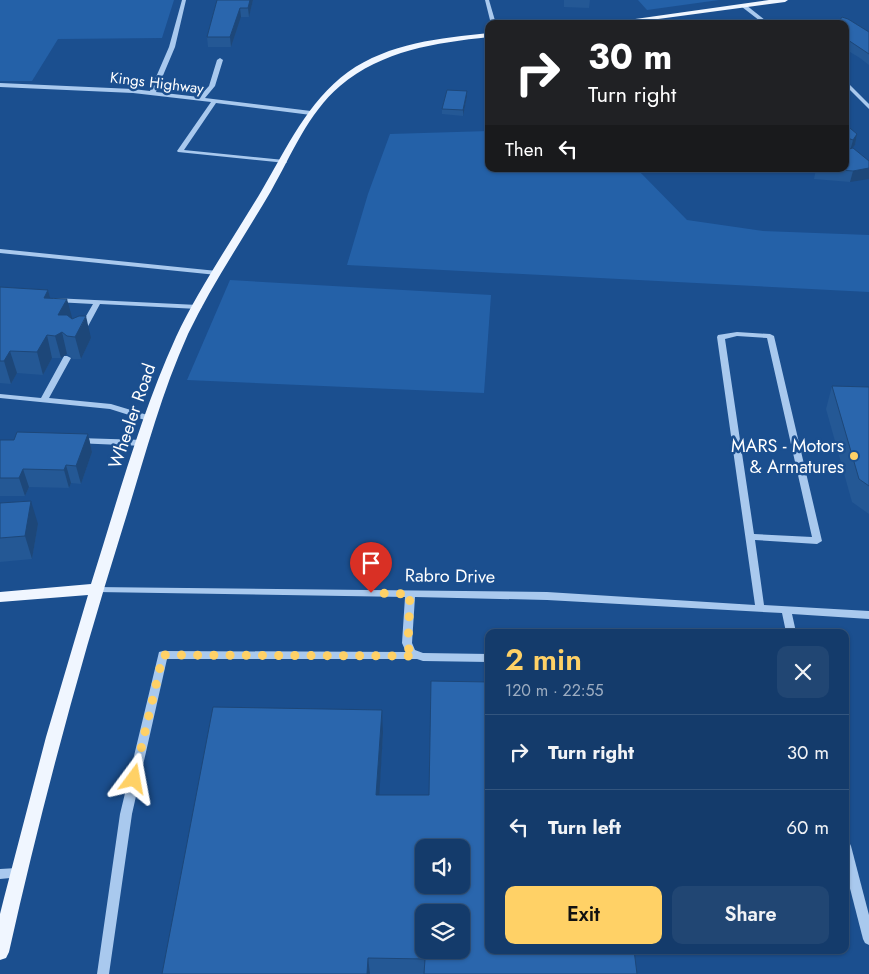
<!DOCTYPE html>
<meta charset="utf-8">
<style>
:root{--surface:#143b6b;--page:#214673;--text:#f1f3f6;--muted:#9dadc1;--line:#33557e;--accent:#ffd166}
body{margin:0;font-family:Jost,sans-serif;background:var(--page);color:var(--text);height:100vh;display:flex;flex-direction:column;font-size:19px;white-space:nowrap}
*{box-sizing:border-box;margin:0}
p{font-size:16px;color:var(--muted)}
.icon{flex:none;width:28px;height:28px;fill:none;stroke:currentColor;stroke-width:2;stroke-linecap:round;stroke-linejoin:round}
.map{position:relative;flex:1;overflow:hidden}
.panel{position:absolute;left:485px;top:629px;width:364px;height:325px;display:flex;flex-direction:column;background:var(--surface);border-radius:10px;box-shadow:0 1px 4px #0004,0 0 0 1px var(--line)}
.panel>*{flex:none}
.guide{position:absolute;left:485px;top:20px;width:364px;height:152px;border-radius:10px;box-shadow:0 1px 4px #0004,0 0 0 1px var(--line);background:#202124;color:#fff;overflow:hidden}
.tools{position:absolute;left:415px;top:839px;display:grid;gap:10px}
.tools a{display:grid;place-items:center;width:55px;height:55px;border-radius:10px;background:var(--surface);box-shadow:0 1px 4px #0004,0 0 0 1px var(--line);font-size:25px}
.pin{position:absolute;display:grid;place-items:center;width:42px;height:42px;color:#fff;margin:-51px -21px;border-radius:50% 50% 50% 0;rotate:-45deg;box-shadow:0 0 5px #0007}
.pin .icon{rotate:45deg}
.me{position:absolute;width:55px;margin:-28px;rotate:13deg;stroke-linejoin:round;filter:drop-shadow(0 0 4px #0008)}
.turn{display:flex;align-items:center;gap:18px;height:105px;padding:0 20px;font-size:22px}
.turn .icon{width:65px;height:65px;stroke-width:2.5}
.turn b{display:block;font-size:35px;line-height:42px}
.then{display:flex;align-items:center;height:48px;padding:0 20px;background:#0003;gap:10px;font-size:19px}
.round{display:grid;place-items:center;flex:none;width:52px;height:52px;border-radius:10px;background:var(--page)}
.overview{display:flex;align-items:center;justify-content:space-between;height:85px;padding:0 20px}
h1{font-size:30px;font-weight:600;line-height:38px;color:var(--accent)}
.cta{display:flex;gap:10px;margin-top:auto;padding:10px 20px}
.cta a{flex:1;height:58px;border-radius:10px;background:var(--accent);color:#111;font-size:20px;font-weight:600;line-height:58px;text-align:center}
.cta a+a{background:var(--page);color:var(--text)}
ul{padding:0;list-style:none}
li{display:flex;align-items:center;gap:15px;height:75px;padding:0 20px;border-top:1px solid var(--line)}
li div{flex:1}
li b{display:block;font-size:19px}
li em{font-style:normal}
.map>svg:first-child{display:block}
</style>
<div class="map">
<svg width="869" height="974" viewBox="0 0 869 974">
<rect width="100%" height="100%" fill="#1b4f8f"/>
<g fill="#2461a8">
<polygon points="0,0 174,0 162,38 58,39 32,81 0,81"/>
<polygon points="638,0 719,0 647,10"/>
<polygon points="489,131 489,169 637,169 687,220 763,231 869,235 869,292 347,265 368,194 390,134"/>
<polygon points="230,280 491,295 484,393 187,380"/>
</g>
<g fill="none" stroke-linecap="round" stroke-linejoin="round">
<g fill="#a9c9ee" fill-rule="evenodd">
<polygon points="182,0 186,0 175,47 156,92 199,97 209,86 217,60 220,58 223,60 215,86 205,98 311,111 314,113 311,115 216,103 184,150 284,160 287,162 286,163 178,152 177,151 211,102 133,93 0,87 0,83 133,89 150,91 169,47"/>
<polygon points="485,0 489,0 496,24 491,24"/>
<polygon points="742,5 746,5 770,24 764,24 742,7"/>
<polygon points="845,80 869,104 869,109 845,85"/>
<polygon points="0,249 217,271 221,273 217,275 0,253"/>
<polygon points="53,298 198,305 202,307 198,309 100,304 86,330 82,332 78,330 93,304 56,302 53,302"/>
<path d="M737 332 770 334 774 336 822 541 817 544 755 540 764 605 869 611V619L792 614 796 632H786L782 613 547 600 415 597 412 643 415 650 423 653 489 654V662L423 661 417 659H167L132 814 109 974H97L120 814 159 652 163 651 406 652 402 643 405 597 97 592 94 591 92 589 94 587 547 592 755 605 717 337 718 335ZM737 336 767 338 812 537 754 534 725 339Z"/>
<polygon points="64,356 67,356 71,358 49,398 111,404 154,417 155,419 154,421 148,421 110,409 0,398 0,394 41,398"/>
<polygon points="78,438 144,440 148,443 144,446 75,443 74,441 75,439"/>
<polygon points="845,841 849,842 851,846 869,915 869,945 865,943 863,939 845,869"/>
<polygon points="17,868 21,869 23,873 21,877 0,879 0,869"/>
</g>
<g fill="#f0f6ff" fill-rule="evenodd">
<polygon points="769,0 788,0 785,2 621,24 600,24"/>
<path d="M489 33V37C435 43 383 50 340 86 308 113 291 156 271 191 243 239 212 284 188 334 160 396 143 463 123 527 79 667 41 809 9 952L6 958 0 960V914L4 898 46 737 88 595 0 602V592L91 584C117 502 140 416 176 337 200 286 233 239 262 190 287 148 307 102 348 72 389 43 440 38 489 33Z"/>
</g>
</g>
<g fill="#245895">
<polygon points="217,0 253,0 249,17 241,17 231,47 208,47 207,37"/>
<polygon points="564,0 590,0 589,8 564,7"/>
<polygon points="842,17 848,19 869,32 869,65 860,58 845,49 845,24 820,24 840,20"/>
<polygon points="467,96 463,116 442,114 442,109"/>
<polygon points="845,124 857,134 855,145 852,148 869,161 850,182 814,179 816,169 845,169 847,149 845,148"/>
<polygon points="0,287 48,290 50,298 91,338 81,359 73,359 67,354 61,358 52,358 43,375 17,373 11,384 0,383"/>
<polygon points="832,386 869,387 869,514 852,502 826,409"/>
<polygon points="88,434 92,452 81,484 71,483 69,488 29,487 25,496 0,496 0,440 14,440"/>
<polygon points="0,503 38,524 32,559 0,562"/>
<polygon points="383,733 379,795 637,974 162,974"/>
</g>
<g fill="#1d4779">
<polygon points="250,0 253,0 249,17 248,8"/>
<polygon points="240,8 241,17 231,47 230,37"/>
<polygon points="467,91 467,96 463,116 463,110"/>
<polygon points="857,134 855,145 850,151 853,140"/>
<polygon points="869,168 869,179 850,182 853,171"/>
<polygon points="48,290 54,312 44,298"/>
<polygon points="67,299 73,321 58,315"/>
<polygon points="86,316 91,338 81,359 75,337"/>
<polygon points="62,332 67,354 61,358 55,336"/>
<polygon points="47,335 52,358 43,375 37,352"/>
<polygon points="10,351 17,373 11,384 4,361"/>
<polygon points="88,434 92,452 81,484 76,466"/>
<polygon points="66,465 71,483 69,488 64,470"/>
<polygon points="23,469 29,487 25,496 19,478"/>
<polygon points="31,501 38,524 32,559 25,536"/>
<polygon points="382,710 383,733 378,818 376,795"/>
<polygon points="368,958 370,974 367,974"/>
</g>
<g fill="#2a66ad" stroke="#1d4779" fill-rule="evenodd">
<polygon points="217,0 250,0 248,8 240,8 230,37 207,37"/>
<polygon points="842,17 848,19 869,32 869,54 845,38 845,24 820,23 840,20"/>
<polygon points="447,90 467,91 463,110 442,109"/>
<polygon points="845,124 857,134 853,140 845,137"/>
<polygon points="853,148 869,161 869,168 853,171 828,169 845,169 845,150"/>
<polygon points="0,287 48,290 44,298 67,299 58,315 67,315 72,319 79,316 86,316 75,337 67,336 62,332 55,336 47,335 37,352 10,351 4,361 0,361"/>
<polygon points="832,386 869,387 869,486 859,479"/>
<polygon points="17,432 88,434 76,466 66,465 64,470 23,469 19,478 0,478 0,440 14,440"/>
<polygon points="31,501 25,536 0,538 0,503"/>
<path d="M431 681 489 682V950H634L637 974H424L425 959 368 958 367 974H162L213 707 382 710 376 795H429ZM424 848H461V885H424ZM424 912H461V950H424Z"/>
</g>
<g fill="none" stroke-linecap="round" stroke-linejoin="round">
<polyline stroke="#ffd166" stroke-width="9" stroke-dasharray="0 16.2" points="134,779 163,655 415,656 408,648 408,644 410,594 371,593"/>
</g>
<circle fill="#ffd166" stroke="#1b4f8f" stroke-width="2" cx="854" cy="456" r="5"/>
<g text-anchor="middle" stroke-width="5" stroke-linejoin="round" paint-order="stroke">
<g font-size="15" fill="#fff" stroke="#1b4f8f">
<text transform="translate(157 83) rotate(7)" y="5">Kings Highway</text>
</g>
<g font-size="18" fill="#fff" stroke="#1b4f8f">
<text transform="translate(132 416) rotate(-71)" y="6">Wheeler Road</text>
<text transform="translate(450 576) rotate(1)" y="6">Rabro Drive</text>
</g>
<g font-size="18" fill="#fff" stroke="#1b4f8f" text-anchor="end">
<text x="844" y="452">MARS - Motors<tspan x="844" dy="21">&amp; Armatures</tspan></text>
</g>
</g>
</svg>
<div class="tools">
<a><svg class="icon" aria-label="sound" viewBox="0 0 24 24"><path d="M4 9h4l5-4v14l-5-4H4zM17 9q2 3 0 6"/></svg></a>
<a><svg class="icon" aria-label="layers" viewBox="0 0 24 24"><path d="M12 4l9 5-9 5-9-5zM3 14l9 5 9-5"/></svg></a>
</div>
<div class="pin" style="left:371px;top:593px;background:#d93025"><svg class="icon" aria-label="arrive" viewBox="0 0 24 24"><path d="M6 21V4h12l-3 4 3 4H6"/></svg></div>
<svg class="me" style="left:134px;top:779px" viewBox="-20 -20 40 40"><path d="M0-17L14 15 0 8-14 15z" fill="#ffd166" stroke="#fff" stroke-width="4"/></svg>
<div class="guide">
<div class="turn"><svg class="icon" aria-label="right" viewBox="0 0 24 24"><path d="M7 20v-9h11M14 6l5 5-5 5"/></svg><div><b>30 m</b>Turn right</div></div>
<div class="then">Then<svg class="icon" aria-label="left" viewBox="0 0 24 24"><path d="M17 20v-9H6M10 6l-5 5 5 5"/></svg></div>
</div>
<section class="panel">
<div class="overview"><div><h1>2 min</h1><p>120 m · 22:55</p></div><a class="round"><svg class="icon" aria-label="close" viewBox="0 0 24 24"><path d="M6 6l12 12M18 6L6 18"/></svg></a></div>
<ul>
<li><svg class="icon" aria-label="right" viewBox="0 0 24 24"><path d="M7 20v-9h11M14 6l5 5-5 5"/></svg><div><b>Turn right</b></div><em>30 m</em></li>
<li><svg class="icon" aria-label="left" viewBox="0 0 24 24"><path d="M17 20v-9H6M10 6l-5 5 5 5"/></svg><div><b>Turn left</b></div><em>60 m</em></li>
</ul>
<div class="cta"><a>Exit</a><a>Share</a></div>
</section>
</div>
